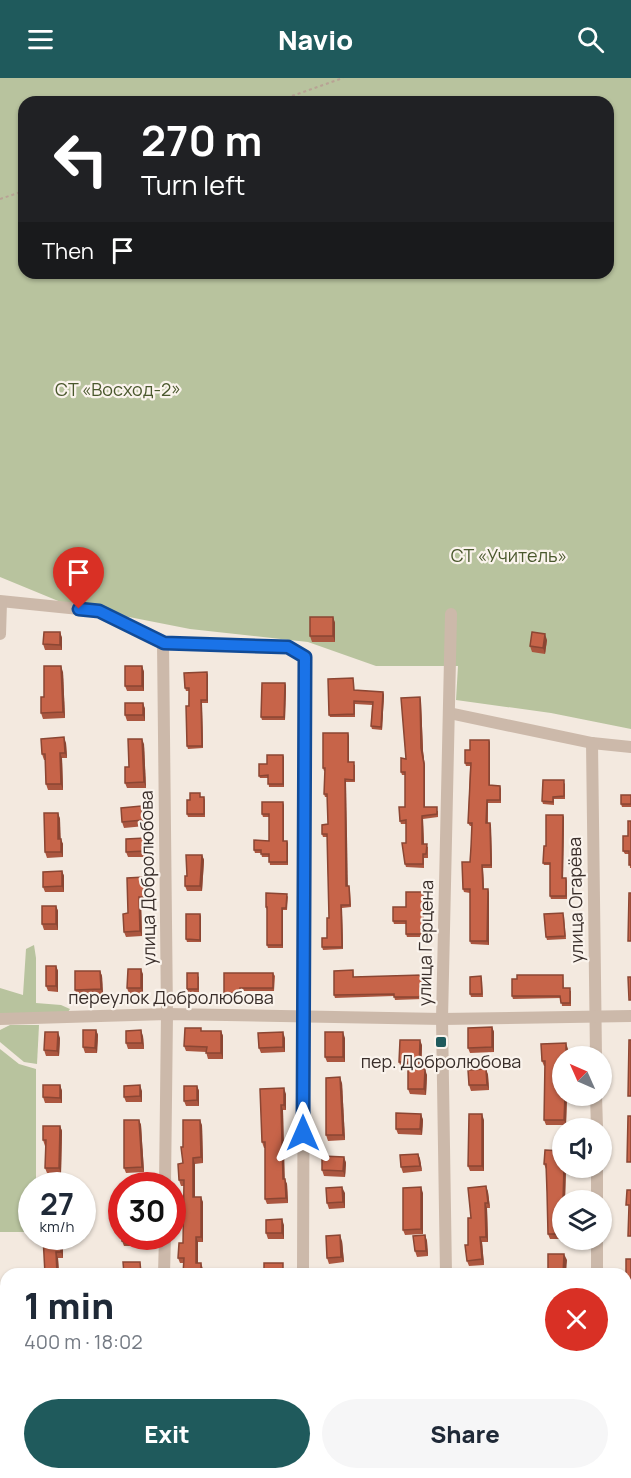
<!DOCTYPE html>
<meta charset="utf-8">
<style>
:root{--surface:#fff;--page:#f6f6f7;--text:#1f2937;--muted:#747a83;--accent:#1f5a5c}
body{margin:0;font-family:Manrope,sans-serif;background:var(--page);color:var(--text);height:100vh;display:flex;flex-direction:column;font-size:22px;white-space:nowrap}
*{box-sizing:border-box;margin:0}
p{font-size:20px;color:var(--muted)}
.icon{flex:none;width:33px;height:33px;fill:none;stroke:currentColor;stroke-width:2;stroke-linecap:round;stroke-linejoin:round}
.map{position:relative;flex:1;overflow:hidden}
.drawer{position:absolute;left:0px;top:1190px;width:632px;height:212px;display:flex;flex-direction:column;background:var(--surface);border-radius:18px 18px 0 0;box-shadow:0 2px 4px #0004}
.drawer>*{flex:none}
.banner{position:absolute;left:18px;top:18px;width:596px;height:183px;border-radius:18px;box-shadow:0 2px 4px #0004;background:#202124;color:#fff;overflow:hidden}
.needle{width:39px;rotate:315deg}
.controls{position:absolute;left:552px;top:968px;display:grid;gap:12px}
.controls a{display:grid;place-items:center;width:60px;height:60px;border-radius:50%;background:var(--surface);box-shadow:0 2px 4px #0004;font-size:30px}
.speed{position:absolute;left:18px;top:1094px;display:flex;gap:12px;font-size:30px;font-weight:700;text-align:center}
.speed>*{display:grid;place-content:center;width:78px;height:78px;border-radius:50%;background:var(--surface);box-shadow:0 2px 4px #0004;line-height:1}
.speed small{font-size:15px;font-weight:400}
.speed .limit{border:9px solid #d22;background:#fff;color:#111}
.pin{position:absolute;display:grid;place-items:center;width:51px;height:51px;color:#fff;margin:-62px -26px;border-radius:50% 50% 50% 0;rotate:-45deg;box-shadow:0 0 6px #0007}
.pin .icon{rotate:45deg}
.me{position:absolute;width:66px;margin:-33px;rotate:0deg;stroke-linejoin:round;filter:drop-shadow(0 0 4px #0008)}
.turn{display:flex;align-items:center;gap:21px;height:126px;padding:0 24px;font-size:27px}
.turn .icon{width:78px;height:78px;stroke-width:2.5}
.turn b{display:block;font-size:42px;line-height:51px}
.then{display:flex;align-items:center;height:57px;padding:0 24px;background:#0003;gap:12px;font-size:22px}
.round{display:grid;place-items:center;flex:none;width:63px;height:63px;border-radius:32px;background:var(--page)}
.head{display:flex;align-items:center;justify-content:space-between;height:102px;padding:0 24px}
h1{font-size:36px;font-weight:800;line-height:45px}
.primary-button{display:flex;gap:12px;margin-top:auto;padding:12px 24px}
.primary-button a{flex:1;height:69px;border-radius:36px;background:var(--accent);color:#fff;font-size:24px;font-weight:800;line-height:69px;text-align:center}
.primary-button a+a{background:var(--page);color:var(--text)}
header{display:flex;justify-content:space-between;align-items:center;height:78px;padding:0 24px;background:var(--accent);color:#fff;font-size:27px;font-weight:800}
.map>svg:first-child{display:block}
</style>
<header><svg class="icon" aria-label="menu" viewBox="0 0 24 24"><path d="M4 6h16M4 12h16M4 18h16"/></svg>Navio<svg class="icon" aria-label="search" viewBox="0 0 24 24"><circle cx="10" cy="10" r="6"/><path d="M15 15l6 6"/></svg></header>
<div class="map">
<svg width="631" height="1400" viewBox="0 0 631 1400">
<rect width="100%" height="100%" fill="#f3e9df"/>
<g fill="#b8c39e" fill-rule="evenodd">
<path d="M0 0H631V651L551 635 456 622 458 588H376L308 564 190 551 68 527 0 499ZM24 24H608V195H24Z"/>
<polygon points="34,867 36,880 36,925 61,927 70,931 66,937 0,938 0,910 23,917 26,871"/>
<polygon points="10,947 39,947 37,986 24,984 0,964 0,952"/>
<polygon points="0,971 19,986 36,991 36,1107 32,1107 31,1154 0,1154"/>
<polygon points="0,1302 6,1302 6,1395 34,1395 34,1400 0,1400"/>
</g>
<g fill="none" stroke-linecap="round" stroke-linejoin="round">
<g stroke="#b8a294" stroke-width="2" stroke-dasharray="3 3" stroke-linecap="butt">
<polyline points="275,24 343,0"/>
<polyline points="0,121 24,113"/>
</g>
<g stroke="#ccb9aa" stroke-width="12">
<polyline points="0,523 99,533 163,565 288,569 305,579 303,1196"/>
<polyline points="0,556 1,524"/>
<polyline points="163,565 167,936 165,1107"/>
<polyline points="449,635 592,665 631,669"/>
<polyline points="592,665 596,978"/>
<polyline points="0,941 167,936 442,941 631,938"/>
<polyline points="596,1017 597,1050"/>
<polyline points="597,1089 597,1122"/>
<polyline points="597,1161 597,1196"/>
<polyline points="164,1196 165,1158"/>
<polyline points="446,1196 442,941 451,536"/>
<polyline points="303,1395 303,1400"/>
<polyline points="449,1395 449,1400"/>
<polyline points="598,1395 598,1400"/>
<polyline points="162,1400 162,1395"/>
</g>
</g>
<g fill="#ab563f">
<polygon points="333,539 335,545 335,564 312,564 310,558"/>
<polygon points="60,554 62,560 62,572 45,572 43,566"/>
<polygon points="547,562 545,576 532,574 530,568"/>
<polygon points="142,588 144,594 144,613 127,613 125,608"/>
<polygon points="63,594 65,640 43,641 41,635 44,619"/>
<polygon points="208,597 208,625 202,625 203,670 188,671 187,668 189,613 186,613 185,610"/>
<polygon points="354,603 354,612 383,614 384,617 382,652 372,651 371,648 372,627 355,626 355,639 330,639 329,637"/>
<polygon points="285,605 286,608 285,642 262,642 261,639"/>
<polygon points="420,619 421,623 423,673 425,689 425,729 438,733 438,739 423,741 424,766 428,769 428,780 424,780 424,790 406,789 405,786 406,765 406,746 401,746 400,743 405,729 405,697 402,697 401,694 406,681"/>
<polygon points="143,625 145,631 145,643 127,643 125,637"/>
<polygon points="349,658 349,684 355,687 355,704 346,704 347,808 349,808 350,811 351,829 342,830 343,871 323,872 322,869 327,860 329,840 327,759 323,759 322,756 328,746 327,719 325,719 324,716 325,693 324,693 323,690"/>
<polygon points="489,662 490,665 490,707 500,708 501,711 501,725 488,725 488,745 490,745 491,748 492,790 483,790 484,811 488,811 489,815 489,867 471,866 470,863 470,815 464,814 463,811 470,784 472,748 470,748 468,745 470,688 466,688 465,685 470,672"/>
<polygon points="66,665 67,680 62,680 63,712 48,712 46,706 45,682 44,682 42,676"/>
<polygon points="144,666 146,710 127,710 125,705 129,689"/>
<polygon points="284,679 284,709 269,709 268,700 260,700 259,698 267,686"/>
<polygon points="565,705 565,721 554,721 554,727 543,726 542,723"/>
<polygon points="631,717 631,729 622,729 621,726"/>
<polygon points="201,718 201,719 204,719 205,722 205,739 188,739 187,736 190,722"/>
<polygon points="284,727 284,763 287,763 288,766 288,787 270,787 269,779 262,779 261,775 255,775 254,772 269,763 269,739 263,739 262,736"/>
<polygon points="141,728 143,734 145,748 124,750 122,744"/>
<polygon points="58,735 60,741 60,761 63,766 63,779 47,780 45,774"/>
<polygon points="564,739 563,800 566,800 567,803 567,821 551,821 550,818 550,787 544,787 543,785 546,768"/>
<polygon points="631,743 631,790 630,790 629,776 625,776 623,773 628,758"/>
<polygon points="145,760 147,766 147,779 128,779 126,774"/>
<polygon points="202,777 204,782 202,813 187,813 185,808 187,798"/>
<polygon points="62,793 64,798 64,814 45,814 43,809"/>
<polygon points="144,799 146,805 147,824 141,824 142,858 126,859 124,854 128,835"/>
<polygon points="423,814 424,817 424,859 407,859 406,856 406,846 394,846 393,843"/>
<polygon points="288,818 287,832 283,832 283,870 268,870 267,867 267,832 266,829"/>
<polygon points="56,828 58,833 58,852 44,852 42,846"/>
<polygon points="200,836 201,839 201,864 187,864 186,861"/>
<polygon points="564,838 566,861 547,862 546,859"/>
<polygon points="56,888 58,893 58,914 48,913 46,908"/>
<polygon points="353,892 354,899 422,897 423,900 423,921 395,922 394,918 335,920 334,917"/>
<polygon points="100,893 102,898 103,917 77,917 75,912"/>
<polygon points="273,895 275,898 274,913 241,913 241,918 225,918 224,915"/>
<polygon points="143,896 143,916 129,916 127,910"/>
<polygon points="563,897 564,910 571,913 571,928 562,928 561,920 513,921 512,918"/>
<polygon points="199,898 199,914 188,914 187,911"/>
<polygon points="481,898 482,901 483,919 471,919 470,916"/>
<polygon points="492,949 494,954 494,974 470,975 468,970"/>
<polygon points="96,952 98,957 97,975 85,975 83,969"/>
<polygon points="201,953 221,953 223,958 223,981 208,981 206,974 186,973 184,968"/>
<polygon points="143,958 144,971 128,971 126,965"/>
<polygon points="60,960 59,978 46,978 44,972"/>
<polygon points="285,960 285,974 261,975 259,970"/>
<polygon points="345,960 345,984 327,984 325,979"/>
<polygon points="422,967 421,991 427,997 426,1017 410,1016 408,1011 408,990 401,990 399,984"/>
<polygon points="568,971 562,1017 567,1017 566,1047 546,1047 544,1042 545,988 544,988 542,983"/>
<polygon points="486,991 488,997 489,1012 471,1013 469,1007"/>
<polygon points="342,1005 345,1062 328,1063 326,1057"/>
<polygon points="60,1007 62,1013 62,1025 45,1025 43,1019"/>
<polygon points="197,1008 199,1013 199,1028 186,1028 184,1023"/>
<polygon points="142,1013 142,1024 126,1024 124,1019"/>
<polygon points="286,1016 286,1032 283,1032 284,1101 287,1106 288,1125 267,1126 265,1121 265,1070 264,1070 262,1064"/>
<polygon points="421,1036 423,1042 422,1057 398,1056 396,1051"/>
<polygon points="139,1042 141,1047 144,1094 126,1095 124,1090"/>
<polygon points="484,1042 484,1093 470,1093 468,1088"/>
<polygon points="202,1047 203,1085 195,1086 195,1119 203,1124 203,1164 198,1164 198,1185 203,1191 184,1185 180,1185 178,1180 183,1165 184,1108 181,1108 179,1102 183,1085 183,1069"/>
<polygon points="60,1048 62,1053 61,1096 47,1095 45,1090 46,1068 45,1068 43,1062"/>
<polygon points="418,1076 420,1081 422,1093 403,1095 401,1089"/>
<polygon points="344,1079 346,1085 345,1099 324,1098 322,1092"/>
<polygon points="544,1086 566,1089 565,1122 562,1122 562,1161 565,1161 550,1161 548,1156 547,1114 546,1091"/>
<polygon points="486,1108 488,1114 490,1130 487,1130 488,1164 482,1164 484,1187 469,1188 467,1183 471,1140"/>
<polygon points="345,1115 345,1130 329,1131 327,1125"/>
<polygon points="423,1115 423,1156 405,1157 403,1152"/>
<polygon points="284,1147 284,1161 268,1161 266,1155"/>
<polygon points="425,1157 427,1163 428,1178 417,1179 415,1173"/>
<polygon points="61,1158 63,1163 63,1180 58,1180 59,1196 45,1196"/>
<polygon points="122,1158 142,1158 142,1168 124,1168 122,1163"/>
<polygon points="342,1163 344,1184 329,1186 327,1180"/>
<polygon points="631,1312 631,1375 626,1375 626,1345"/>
<polygon points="263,1395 286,1395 286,1398 282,1399 282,1400 264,1400"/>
</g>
<g fill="#8b4633">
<polygon points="333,539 335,545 335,564 333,558"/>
<polygon points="60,554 62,560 62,572 60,567"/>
<polygon points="545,556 547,562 545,576 543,570"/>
<polygon points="61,588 63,594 65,640 63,634"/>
<polygon points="142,588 144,594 144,613 142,608"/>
<polygon points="207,594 208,597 208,625 207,622"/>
<polygon points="285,605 286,608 285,642 284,639"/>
<polygon points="383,614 384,617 382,652 381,649"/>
<polygon points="420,619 421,623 423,673 425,689 425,732 424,729"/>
<polygon points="201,622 202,625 203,670 202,668"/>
<polygon points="143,625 145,631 145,643 143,637"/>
<polygon points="348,655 349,658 349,687 348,684"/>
<polygon points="64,659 66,665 67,680 65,675"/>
<polygon points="142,661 144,666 146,710 144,704"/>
<polygon points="489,662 490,665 490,711 489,707"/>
<polygon points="60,675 62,680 63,712 61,706"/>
<polygon points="283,677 284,679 284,709 283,706"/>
<polygon points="345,701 346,704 348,811 346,808"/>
<polygon points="487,722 488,725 487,748 486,745"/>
<polygon points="283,724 284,727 284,765 283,763"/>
<polygon points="141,728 143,734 145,748 143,742"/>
<polygon points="58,735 60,741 61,766 58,761"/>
<polygon points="563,737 564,739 563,803 562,800"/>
<polygon points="422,738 423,741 424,769 422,766"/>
<polygon points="490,745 491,748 492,790 491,787"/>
<polygon points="145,760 147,766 147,779 145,773"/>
<polygon points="61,761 63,766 63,779 61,774"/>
<polygon points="287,763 288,766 288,787 287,784"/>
<polygon points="202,777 204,782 202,813 200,808"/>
<polygon points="482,787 483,790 484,814 483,811"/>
<polygon points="62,793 64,798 64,814 62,808"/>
<polygon points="144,799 146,805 147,824 145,819"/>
<polygon points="488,811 489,815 489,867 487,863"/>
<polygon points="423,814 424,817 424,859 423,856"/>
<polygon points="139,819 141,824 142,858 140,853"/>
<polygon points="341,827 342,830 343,871 342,869"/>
<polygon points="56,828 58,833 58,852 56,846"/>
<polygon points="282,830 283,832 283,870 282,867"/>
<polygon points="200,836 201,839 201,864 200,862"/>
<polygon points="56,888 58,893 58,914 56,908"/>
<polygon points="141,891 143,896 143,916 141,910"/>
<polygon points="100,893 102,898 103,917 101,911"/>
<polygon points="422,897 423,900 423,921 422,919"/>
<polygon points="492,949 494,954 494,974 492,969"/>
<polygon points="96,952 98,957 97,975 95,970"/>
<polygon points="141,952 143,958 144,971 142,965"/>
<polygon points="221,953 223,958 223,981 221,975"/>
<polygon points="58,954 60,960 59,978 57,973"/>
<polygon points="283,954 285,960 285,974 283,969"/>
<polygon points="343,954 345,960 345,984 343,979"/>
<polygon points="420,962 422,967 421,997 419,991"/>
<polygon points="566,965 568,971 568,978 566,978"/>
<polygon points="425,991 427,997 426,1017 424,1011"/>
<polygon points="486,991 488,997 489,1012 487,1007"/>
<polygon points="340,999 342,1005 345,1062 343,1057"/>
<polygon points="60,1007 62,1013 62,1025 60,1020"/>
<polygon points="140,1007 142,1013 142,1024 140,1018"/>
<polygon points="197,1008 199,1013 199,1028 197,1022"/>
<polygon points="284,1010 286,1016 286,1032 284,1027"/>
<polygon points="565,1017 567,1017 566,1047 564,1042"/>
<polygon points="281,1027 283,1032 285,1106 283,1101"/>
<polygon points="421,1036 423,1042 422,1057 420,1051"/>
<polygon points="482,1036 484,1042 484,1093 482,1088"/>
<polygon points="139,1042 141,1047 144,1094 142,1089"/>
<polygon points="200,1042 202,1047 203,1085 201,1079"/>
<polygon points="60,1048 62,1053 61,1096 59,1090"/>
<polygon points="418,1076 420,1081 422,1093 420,1088"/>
<polygon points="344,1079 346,1085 345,1099 343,1093"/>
<polygon points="193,1080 195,1086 195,1124 193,1119"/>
<polygon points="564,1089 566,1089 565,1122 563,1122"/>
<polygon points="285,1101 287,1106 288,1125 286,1120"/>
<polygon points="486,1108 488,1114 490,1130 488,1125"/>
<polygon points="342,1109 345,1115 345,1130 343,1124"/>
<polygon points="421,1109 423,1115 423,1156 421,1151"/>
<polygon points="201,1119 203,1124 203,1164 201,1159"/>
<polygon points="485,1125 487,1130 488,1164 486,1159"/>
<polygon points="282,1141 284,1147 284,1161 282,1155"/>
<polygon points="340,1157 342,1163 344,1184 341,1179"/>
<polygon points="425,1157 427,1163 428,1178 426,1173"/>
<polygon points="61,1158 63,1163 63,1180 61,1174"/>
<polygon points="140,1158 142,1158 142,1168 140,1162"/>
<polygon points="196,1159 198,1164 198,1190 196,1185"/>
<polygon points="480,1159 482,1164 484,1187 482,1181"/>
<polygon points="56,1174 58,1180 59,1196 57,1196"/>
<polygon points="564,1176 567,1182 566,1196 563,1196"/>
<polygon points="201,1185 203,1191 203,1196 201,1196"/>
</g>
<g fill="#c76449" stroke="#8b4633" stroke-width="1.5">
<rect x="310" y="539" width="23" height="19"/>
<polygon points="44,554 60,554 60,567 43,566"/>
<polygon points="532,554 545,556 543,570 530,568"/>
<polygon points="44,588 61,588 63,634 41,635 41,619 44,619"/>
<rect x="125" y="588" width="17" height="20"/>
<polygon points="207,594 207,622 201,622 202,668 187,668 186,628 189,628 189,610 185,610 184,595"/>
<polygon points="353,600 354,612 383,614 381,649 371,648 373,624 354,623 354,636 329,637 328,601"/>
<polygon points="262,605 285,605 284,639 261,639"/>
<polygon points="420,619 421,670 424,686 424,729 437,729 437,736 422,738 422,766 427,766 426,776 423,776 423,786 405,786 402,765 406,765 406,742 400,743 399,729 405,729 405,694 401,694 401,680 406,681 401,620"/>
<rect x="125" y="625" width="18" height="12"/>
<polygon points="323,655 348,655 348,684 354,684 354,702 345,701 346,808 349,808 350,827 341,827 342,869 322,869 322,860 327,860 327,840 329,840 327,756 322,756 322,747 328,746 327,716 324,716 325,690 323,690"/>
<polygon points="64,659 65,675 60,675 61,706 46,706 45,676 42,676 41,661"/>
<polygon points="128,661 142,661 144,704 125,705 125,689 129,689"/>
<polygon points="470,662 489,662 489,707 500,708 500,722 487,722 486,745 490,745 491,787 482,787 483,811 488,811 487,863 470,863 470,811 463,811 462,784 470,784 471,769 472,745 468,745 471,685 465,685 465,672 470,672"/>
<polygon points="267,677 283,677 283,706 268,706 268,697 259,698 259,686 267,686"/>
<polygon points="543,702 564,702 564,718 553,719 553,724 542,723"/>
<polygon points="190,715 200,715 200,719 204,719 204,736 187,736 187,722 190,722"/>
<rect x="621" y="717" width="10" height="9"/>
<polygon points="262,724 283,724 283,763 287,763 287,784 269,784 269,776 261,776 261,772 254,772 254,762 269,763 269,736 262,736"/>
<polygon points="141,728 143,742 122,744 121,730"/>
<polygon points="44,735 58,735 58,761 61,761 61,774 45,774"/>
<polygon points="546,737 563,737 562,800 566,800 566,818 550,818 550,785 543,785 544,768 546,768"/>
<polygon points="628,743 631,743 631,787 629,787 629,773 623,773 623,758 628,758"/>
<polygon points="145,760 145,773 126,774 126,761"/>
<polygon points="186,777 202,777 200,808 185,808 185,798 187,798"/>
<polygon points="62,793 62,808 43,809 43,794"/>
<polygon points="144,799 145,819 139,819 140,853 124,854 123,836 128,835 127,800"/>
<polygon points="406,814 423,814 423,856 406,856 406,843 393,843 393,829 406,829"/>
<polygon points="266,815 287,816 286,830 282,830 282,867 267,867 267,829 266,829"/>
<polygon points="629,815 631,815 631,863 628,863"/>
<rect x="42" y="828" width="14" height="18"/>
<polygon points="563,835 565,858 546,859 544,836"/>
<polygon points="186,836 200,836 200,862 186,861"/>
<rect x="46" y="888" width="10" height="20"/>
<polygon points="128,891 141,891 141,910 127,910"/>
<polygon points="353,892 353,899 422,897 422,919 394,919 394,916 334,917 334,893"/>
<polygon points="75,893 100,893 101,911 75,912"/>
<rect x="187" y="895" width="11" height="16"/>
<polygon points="224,895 273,895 273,910 240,910 240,915 224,915"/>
<polygon points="517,897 563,897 563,910 570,910 570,925 561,925 560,918 512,918 512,901 517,901"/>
<polygon points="481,898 482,916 470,916 470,899"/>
<polygon points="628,899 631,899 631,922 629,922"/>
<polygon points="492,949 492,969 468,970 468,950"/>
<polygon points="185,950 201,950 201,953 221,953 221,975 206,975 207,969 184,968"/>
<polygon points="83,952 96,952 95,970 83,969"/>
<polygon points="141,952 142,965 126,965 126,953"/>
<polygon points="45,954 58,954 57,973 44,972"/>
<polygon points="283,954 283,969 259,970 258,955"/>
<rect x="325" y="954" width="18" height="25"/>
<polygon points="400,962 420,962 419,991 425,991 424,1011 408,1011 408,984 399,984"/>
<polygon points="629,962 631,962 631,1018 628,1018"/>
<polygon points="566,965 566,978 562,978 562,1017 565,1017 564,1042 544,1042 545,983 542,983 541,966"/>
<polygon points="486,991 487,1007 469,1007 468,992"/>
<polygon points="340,999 343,1057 326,1057 326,1000"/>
<polygon points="43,1007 60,1007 60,1020 43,1019"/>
<polygon points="140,1007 140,1018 124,1019 124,1008"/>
<polygon points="184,1008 197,1008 197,1022 184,1023"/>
<polygon points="284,1010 284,1027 281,1027 283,1101 285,1101 286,1120 265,1121 265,1064 262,1064 260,1011"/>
<polygon points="396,1035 421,1036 420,1051 396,1051"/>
<polygon points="469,1036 482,1036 482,1088 468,1088"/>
<polygon points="628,1038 631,1038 631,1084 627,1084"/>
<polygon points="124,1042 139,1042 142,1089 124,1090"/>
<polygon points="183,1042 200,1042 201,1079 193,1080 193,1119 201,1119 201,1159 196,1159 196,1185 201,1185 201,1196 183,1196 184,1180 178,1180 179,1165 183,1165 184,1102 179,1102 178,1086 183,1085 181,1069 183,1069"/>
<polygon points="43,1048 60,1048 59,1090 45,1090 46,1062 43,1062"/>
<polygon points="545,1072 562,1073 562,1089 564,1089 562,1156 548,1156 547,1114 546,1086 544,1086"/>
<polygon points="418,1076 420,1088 401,1089 400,1077"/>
<polygon points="322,1078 344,1079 343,1093 322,1092"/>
<polygon points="486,1108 488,1125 485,1125 486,1159 480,1159 482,1181 467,1183 465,1167 468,1167 468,1140 471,1140 468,1110"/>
<polygon points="342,1109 343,1124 327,1125 326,1110"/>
<polygon points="421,1109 421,1151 403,1152 403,1110"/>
<polygon points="627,1112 631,1112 631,1158 628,1158 629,1127 626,1127"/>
<polygon points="282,1141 282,1155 266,1155 266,1142"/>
<polygon points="340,1157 341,1179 327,1180 326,1158"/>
<polygon points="425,1157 426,1173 415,1173 413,1158"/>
<polygon points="43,1158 61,1158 61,1174 56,1174 57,1196 45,1196"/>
<polygon points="122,1158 140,1158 140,1162 122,1163"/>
<polygon points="548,1176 564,1176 563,1196 548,1196"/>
<polygon points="626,1181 631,1181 631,1294 627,1294 627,1255 626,1255"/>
<polygon points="123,1184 140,1184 141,1196 124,1196"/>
<rect x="264" y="1185" width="19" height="11"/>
<polygon points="419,1194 419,1196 400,1196 400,1195"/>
<polygon points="631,1312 631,1372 626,1372 626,1313"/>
<rect x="626" y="1394" width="5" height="6"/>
<polygon points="119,1395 141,1395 140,1400 119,1400"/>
<polygon points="263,1395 280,1395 280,1400 264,1400"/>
<rect x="323" y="1395" width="19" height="5"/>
<rect x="403" y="1395" width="24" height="5"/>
<polygon points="560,1396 560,1400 542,1400 542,1397"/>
<polygon points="184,1397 205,1398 204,1400 184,1400"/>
<rect x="468" y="1397" width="17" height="3"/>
</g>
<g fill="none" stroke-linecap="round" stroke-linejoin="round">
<defs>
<polyline id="route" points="79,531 99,533 164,565 288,569 305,579 303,1055"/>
</defs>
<use href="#route" stroke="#114b97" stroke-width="15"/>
<use href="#route" stroke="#1a73e8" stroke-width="10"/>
</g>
<rect fill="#1f5a5c" stroke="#faf3ec" stroke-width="2" x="435" y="958" width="12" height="12" rx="3"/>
<g text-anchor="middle" stroke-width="4.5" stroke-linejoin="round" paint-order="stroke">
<g font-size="18" fill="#4a582d" stroke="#faf3ec">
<text x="118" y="318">СТ «Восход-2»</text>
<text x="509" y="484">СТ «Учитель»</text>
</g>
<g font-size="18" fill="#392e2a" stroke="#faf3ec">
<text transform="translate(148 800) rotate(-91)" y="6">улица Добролюбова</text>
<text transform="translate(576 822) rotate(-91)" y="6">улица Огарёва</text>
<text transform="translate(426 865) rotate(-89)" y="6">улица Герцена</text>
<text x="171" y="926">переулок Добролюбова</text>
</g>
<g font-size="18" fill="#392e2a" stroke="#faf3ec">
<text x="441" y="990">пер. Добролюбова</text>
</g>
</g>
</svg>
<div class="controls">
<a><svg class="needle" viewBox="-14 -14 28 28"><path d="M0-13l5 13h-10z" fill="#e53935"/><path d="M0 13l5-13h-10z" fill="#747a83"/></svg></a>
<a><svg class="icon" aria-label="sound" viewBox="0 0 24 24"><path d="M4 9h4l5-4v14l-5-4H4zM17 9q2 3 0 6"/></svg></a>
<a><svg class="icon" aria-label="layers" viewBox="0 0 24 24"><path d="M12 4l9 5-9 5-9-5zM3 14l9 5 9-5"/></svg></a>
</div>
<div class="speed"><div>27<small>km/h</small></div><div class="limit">30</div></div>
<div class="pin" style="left:79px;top:531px;background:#d93025"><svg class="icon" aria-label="arrive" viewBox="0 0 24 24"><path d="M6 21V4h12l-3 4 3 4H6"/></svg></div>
<svg class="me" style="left:303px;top:1055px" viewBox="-20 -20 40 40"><path d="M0-17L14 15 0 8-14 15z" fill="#1a73e8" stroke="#fff" stroke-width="4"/></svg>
<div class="banner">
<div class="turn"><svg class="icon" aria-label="left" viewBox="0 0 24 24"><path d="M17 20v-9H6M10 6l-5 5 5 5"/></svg><div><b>270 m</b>Turn left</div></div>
<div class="then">Then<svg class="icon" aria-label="arrive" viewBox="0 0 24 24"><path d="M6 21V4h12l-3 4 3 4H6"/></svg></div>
</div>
<section class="drawer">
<div class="head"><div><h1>1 min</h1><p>400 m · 18:02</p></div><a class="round" style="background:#d93025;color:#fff"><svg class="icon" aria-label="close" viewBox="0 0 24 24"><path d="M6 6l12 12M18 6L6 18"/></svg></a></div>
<div class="primary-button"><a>Exit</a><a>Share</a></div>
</section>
</div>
